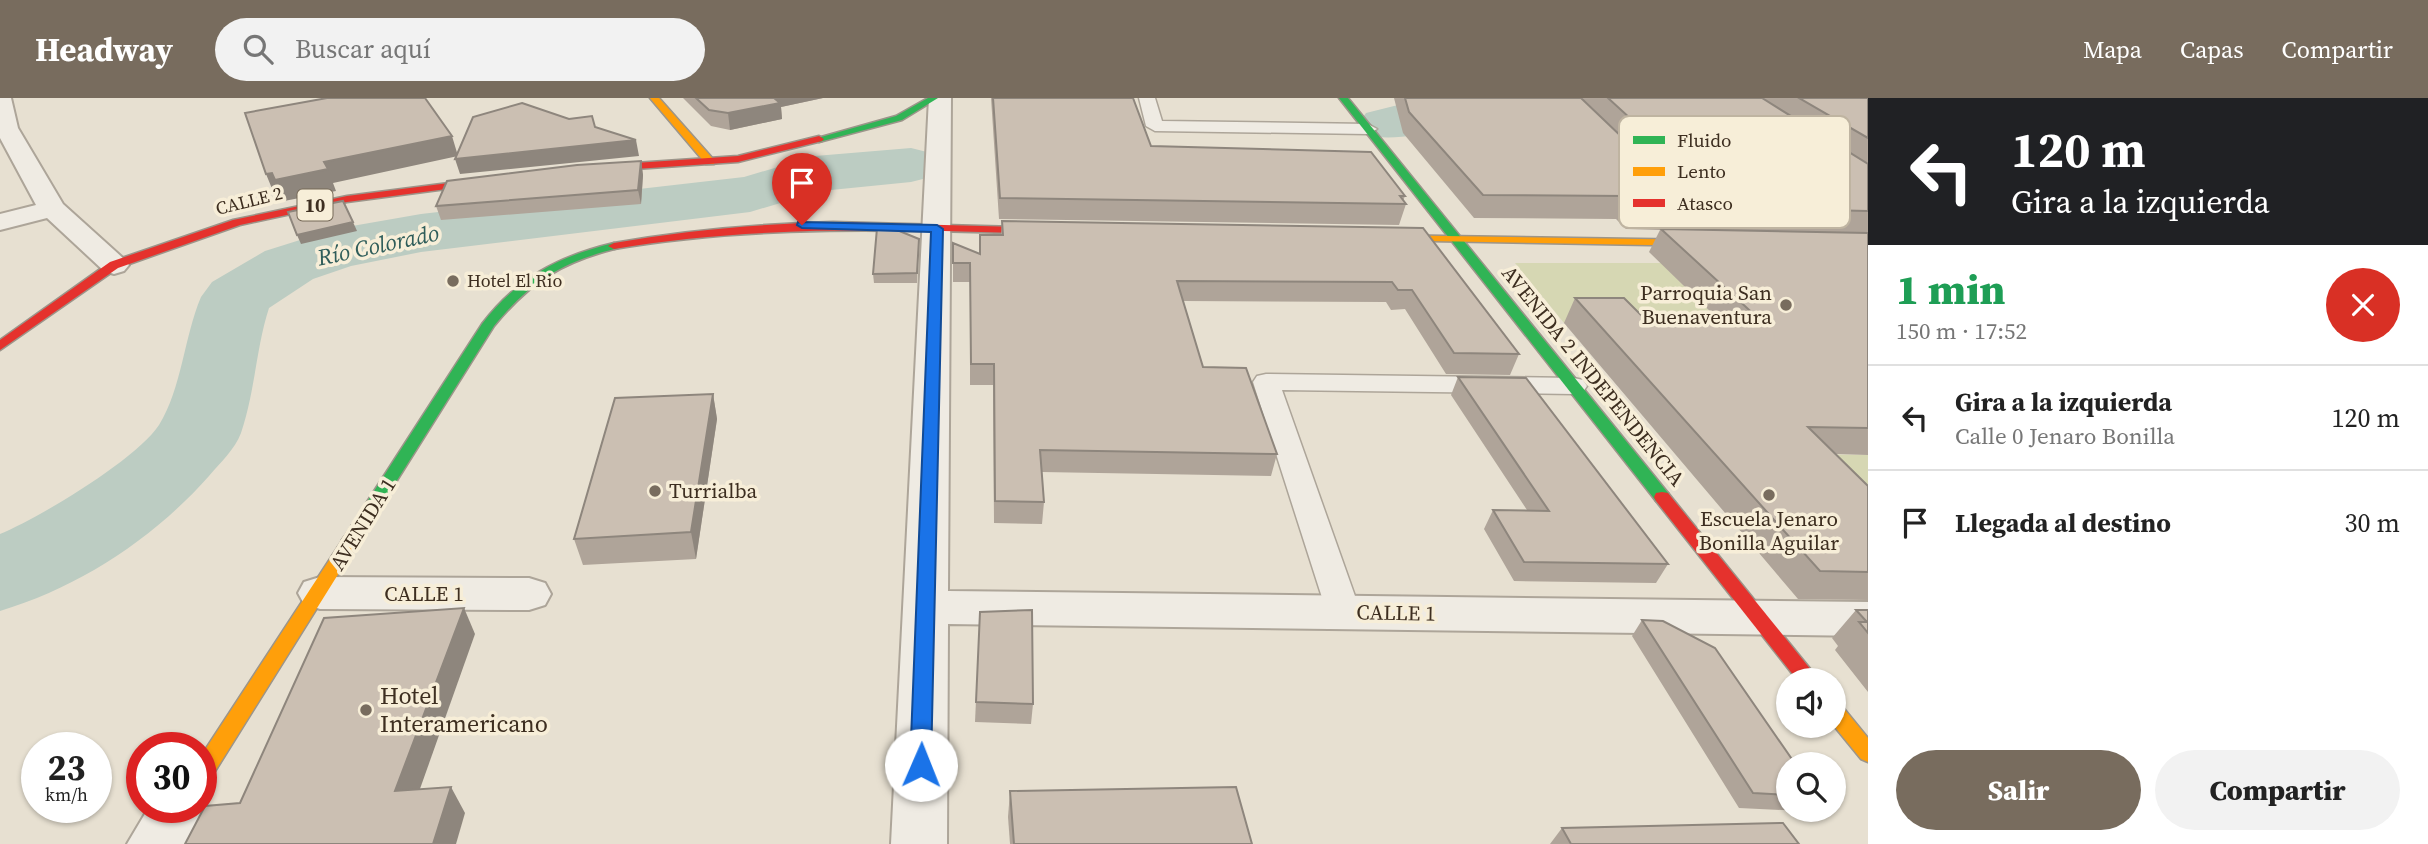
<!DOCTYPE html>
<html lang="es">
<meta charset="utf-8">
<style>
:root{--surface:#fff;--page:#f2f2f2;--text:#222;--muted:#767676;--line:#e0e0e0;--accent:#786c5e}
body{margin:0;font-family:"Source Serif 4",serif;background:var(--page);color:var(--text);height:100vh;display:flex;flex-direction:column;font-size:26px;white-space:nowrap}
*{box-sizing:border-box;margin:0}
p{font-size:23px;color:var(--muted)}
.icon{flex:none;width:38px;height:38px;fill:none;stroke:currentColor;stroke-width:2;stroke-linecap:round;stroke-linejoin:round}
.map{position:relative;flex:1;overflow:hidden}
.drawer{display:flex;flex-direction:column;background:var(--surface);width:560px}
.drawer>*{flex:none}
.hud{background:#202124;color:#fff;overflow:hidden}
.fabs{position:absolute;left:1776px;top:570px;display:grid;gap:14px}
.fabs a{display:grid;place-items:center;width:70px;height:70px;border-radius:50%;background:var(--surface);box-shadow:0 2px 5px #0004;font-size:35px}
.speed{position:absolute;left:21px;top:634px;display:flex;gap:14px;font-size:35px;font-weight:700;text-align:center}
.speed>*{display:grid;place-content:center;width:91px;height:91px;border-radius:50%;background:var(--surface);box-shadow:0 2px 5px #0004;line-height:1}
.speed small{font-size:18px;font-weight:400}
.speed .limit{border:10px solid #d22;background:#fff;color:#111}
.pin{position:absolute;display:grid;place-items:center;width:60px;height:60px;color:#fff;margin:-72px -30px;border-radius:50% 50% 50% 0;rotate:-45deg;box-shadow:0 0 7px #0007}
.pin .icon{rotate:45deg}
.me{position:absolute;width:77px;margin:-38px;rotate:1deg;stroke-linejoin:round;filter:drop-shadow(0 0 5px #0008)}
.turn{display:flex;align-items:center;gap:24px;height:147px;padding:0 28px;font-size:32px}
.turn .icon{width:91px;height:91px;stroke-width:2.5}
.turn b{display:block;font-size:49px;line-height:60px}
.round{display:grid;place-items:center;flex:none;width:74px;height:74px;border-radius:37px;background:var(--page)}
.overview{display:flex;align-items:center;justify-content:space-between;height:119px;padding:0 28px}
h1{font-size:42px;font-weight:800;line-height:52px;color:#1e9e55}
.primary-button{display:flex;gap:14px;margin-top:auto;padding:14px 28px}
.primary-button a{flex:1;height:80px;border-radius:42px;background:var(--accent);color:#fff;font-size:28px;font-weight:800;line-height:80px;text-align:center}
.primary-button a+a{background:var(--page);color:var(--text)}
ul{padding:0;list-style:none}
li{display:flex;align-items:center;gap:21px;height:105px;padding:0 28px;border-top:2px solid var(--line)}
li div{flex:1}
li b{display:block;font-size:26px}
li em{font-style:normal}
header{display:flex;align-items:center;gap:42px;box-sizing:border-box;height:98px;padding:0 35px;background:var(--accent);color:#fff}
header strong{font-size:33px}
nav{display:flex;gap:38px;margin-inline-start:auto;font-size:24px}
.search{width:490px;height:63px;background:var(--page);display:flex;align-items:center;gap:18px;box-sizing:border-box;padding:0 24px;border-radius:38px;color:var(--muted);font-size:26px}
main{display:flex;flex:1;min-height:0}
.map>svg:first-child{display:block}
</style>
<header>
<strong>Headway</strong>
<div class="search"><svg class="icon" aria-label="search" viewBox="0 0 24 24"><circle cx="10" cy="10" r="6"/><path d="M15 15l6 6"/></svg>Buscar aquí</div>
<nav><a>Mapa</a><a>Capas</a><a>Compartir</a></nav>
</header>
<main>
<div class="map">
<svg width="1868" height="746" viewBox="0 0 1868 746">
<rect width="100%" height="100%" fill="#e7e0d1"/>
<g fill="#d6d7b3">
<polygon points="1515,165 1661,165 1744,247 1612,225 1564,225"/>
<polygon points="1789,356 1868,357 1868,437"/>
</g>
<g fill="none" stroke-linecap="round" stroke-linejoin="round">
<g fill="#bcccc2" fill-rule="evenodd">
<path d="M1426 0H1487C1467 30 1400 46 1366 37L1358 26 1366 15Z"/>
<path d="M911 50 931 55 940 67 931 79 911 84 821 93 750 114 421 154 351 168 313 181 269 210C256 250 255 294 241 335 235 351 220 365 209 378 154 440 80 489 0 513V436C39 420 137 361 159 327 182 290 184 239 201 199L212 184 265 153 335 131 421 116 744 79 815 58Z"/>
</g>
<defs>
<g id="lane">
<polygon points="1139,0 1155,0 1162,23 1368,26 1377,31 1368,36 1155,33 1146,28"/>
<polygon points="1266,276 1574,280 1583,282 1587,288 1583,294 1574,296 1282,292 1361,515 1356,524 1344,528 1332,524 1327,515 1253,284 1257,278"/>
</g>
<g id="street">
<polygon points="0,0 11,0 18,30 63,106 124,161 129,167 124,173 114,176 104,173 47,120 0,132 0,116 36,107 0,40"/>
<polygon points="929,0 951,0 948,493 1868,504 1868,538 948,526 947,746 891,746"/>
<polygon points="320,479 529,480 545,485 551,496 545,507 529,512 320,511 304,506 298,495 304,484"/>
<polygon points="201,697 207,709 186,746 127,746 149,709 201,709"/>
</g>
<g id="fast">
<polygon points="928,0 938,0 902,22 819,44 814,41 896,18"/>
<polygon points="1339,0 1348,0 1668,395 1670,399 1668,403 1656,403"/>
<path d="M614 145 620 148 618 150C562 164 531 183 494 228L357 446H345L342 442 345 438 482 226C517 180 559 158 614 145Z"/>
</g>
<g id="slow">
<polygon points="650,0 659,0 714,62 714,66 706,66"/>
<polygon points="1380,137 1705,142 1711,145 1705,148 1376,142 1374,140"/>
<polygon points="351,436 357,438 360,442 357,446 209,683 201,685 201,658 345,438"/>
<polygon points="1834,605 1841,607 1868,640 1868,664 1861,661 1834,628"/>
</g>
<g id="jam">
<polygon points="819,38 824,41 822,43 738,64 591,74 586,71 591,68 738,58"/>
<polygon points="496,79 501,82 500,84 347,104 240,127 118,170 0,252 0,242 110,164 233,122 347,98"/>
<path d="M833 124 1054 130 1060 133 1054 136C906 132 760 126 614 151L608 148 614 145C687 132 759 126 833 124Z"/>
<polygon points="1662,394 1668,395 1820,583 1798,583 1656,403 1654,399 1656,395"/>
</g>
</defs>
<use href="#lane" stroke="#ada599" stroke-width="3"/>
<use href="#street" stroke="#ada599" stroke-width="4"/>
<use href="#fast" stroke="#9c958a" stroke-width="3"/>
<use href="#slow" stroke="#9c958a" stroke-width="3"/>
<use href="#jam" stroke="#9c958a" stroke-width="3"/>
<use href="#lane" fill="#efebe3" fill-rule="evenodd"/>
<use href="#street" fill="#efebe3" fill-rule="evenodd"/>
<use href="#fast" fill="#30b455" fill-rule="evenodd"/>
<use href="#slow" fill="#ff9f0a" fill-rule="evenodd"/>
<use href="#jam" fill="#e5322d" fill-rule="evenodd"/>
</g>
<g fill="#afa499">
<polygon points="683,0 823,0 781,9 782,21 730,32 711,28"/>
<polygon points="991,0 1133,0 1151,48 1405,98 1403,103 1406,106 1399,127 999,121"/>
<polygon points="1394,0 1868,0 1868,357 1836,356 1868,388 1868,502 1798,501 1564,225 1575,200 1644,220 1718,221 1649,154 1660,132 1626,131 1616,121 1474,120 1403,35"/>
<polygon points="641,63 643,77 641,106 441,122 436,108"/>
<polygon points="1002,123 1423,130 1519,256 1510,277 1446,276 1405,211 1391,212 1386,204 1183,203 1203,269 1277,356 1271,378 1042,374 1044,404 1042,426 994,425 993,287 970,287 970,184 953,184 953,145 979,156 980,137 1001,137"/>
<polygon points="919,141 917,185 874,185 873,176"/>
<polygon points="1458,279 1668,466 1656,485 1514,483 1484,431 1493,412 1527,412 1451,297"/>
<polygon points="713,296 717,321 696,461 583,467 574,441"/>
<polygon points="1856,512 1868,512 1868,594 1835,552 1838,548 1832,540"/>
<polygon points="980,514 1033,606 1031,626 975,624"/>
<polygon points="1642,522 1788,667 1788,712 1804,712 1803,713 1739,710 1632,538"/>
<polygon points="1010,693 1252,746 1010,746 1008,719"/>
<polygon points="1562,730 1799,746 1550,746"/>
</g>
<g fill="#8e867d">
<polygon points="768,0 823,0 781,9 782,21 730,32 728,15"/>
<polygon points="452,38 458,58 333,85 336,93 284,103 281,96 275,98 266,76"/>
<polygon points="636,42 639,58 460,76 455,61"/>
<polygon points="641,63 643,77 641,106 638,92"/>
<polygon points="353,124 357,133 301,146 297,137"/>
<polygon points="713,296 717,321 696,461 691,434"/>
<polygon points="464,510 475,536 410,719 395,693"/>
<polygon points="451,689 465,715 456,746 433,746"/>
</g>
<g fill="#cbbfb2" stroke="#8e867d" stroke-width="2">
<polygon points="327,0 425,0 452,38 324,64 328,71 275,82 272,75 266,76 245,15"/>
<polygon points="696,0 774,0 780,5 728,15 709,12"/>
<polygon points="993,0 1133,0 1151,48 1371,54 1405,98 1400,98 1406,106 1000,100"/>
<polygon points="1405,0 1581,0 1625,42 1641,43 1645,38 1643,32 1608,0 1762,0 1868,66 1868,113 1637,108 1626,98 1483,97 1409,14"/>
<polygon points="1799,0 1868,0 1868,40"/>
<polygon points="522,5 569,21 592,18 595,29 636,42 455,61 473,19"/>
<polygon points="641,63 638,92 436,108 447,83 577,67"/>
<polygon points="343,103 353,124 297,137 288,114"/>
<polygon points="1002,123 1423,130 1519,256 1454,255 1412,192 1398,192 1392,184 1177,183 1203,269 1246,270 1277,356 1040,352 1044,404 995,403 994,266 971,266 970,165 953,165 953,145 980,156 980,137 1003,137"/>
<polygon points="877,130 892,130 919,141 917,175 873,176"/>
<polygon points="1661,131 1868,135 1868,330 1808,329 1868,388 1868,474 1820,473 1575,200 1624,200 1644,220 1759,221"/>
<polygon points="1458,279 1526,280 1668,466 1524,464 1493,412 1549,413"/>
<polygon points="713,296 691,434 574,441 615,300"/>
<polygon points="464,510 395,693 451,689 433,746 185,746 205,708 240,705 324,520"/>
<polygon points="1032,512 1033,606 976,604 980,514"/>
<polygon points="1856,512 1868,512 1868,535 1859,524 1867,524"/>
<polygon points="1642,522 1663,523 1715,550 1796,667 1788,667 1788,697 1753,695"/>
<polygon points="1236,689 1252,746 1014,746 1010,693"/>
<polygon points="1783,725 1799,746 1571,746 1562,730"/>
</g>
<polygon fill="#1a73e8" stroke="#114b97" stroke-width="2" points="798,124 937,127 943,131 931,667 928,674 921,676 913,674 910,667 931,134 802,130 797,127"/>
<g fill="#786c5e" stroke="#f7eed8" stroke-width="2.5">
<circle cx="453" cy="183" r="7"/>
<circle cx="1786" cy="207" r="7"/>
<circle cx="655" cy="393" r="7"/>
<circle cx="1769" cy="397" r="7"/>
<circle cx="366" cy="612" r="7"/>
</g>
<g text-anchor="middle" stroke-width="7" stroke-linejoin="round" paint-order="stroke">
<g font-size="18" fill="#3d2e20" stroke="#f7eed8">
<text transform="translate(249 103) rotate(-14)" y="6">CALLE 2</text>
</g>
<g font-size="18" fill="#3d2e20" stroke="#f7eed8" text-anchor="start">
<text x="467" y="189">Hotel El Rio</text>
</g>
<rect fill="#f7eed8" stroke="#756857" stroke-width="2" x="297.5" y="91.5" width="35" height="31" rx="5"/>
<g font-size="19" font-weight="bold" fill="#3d2e20">
<text x="315" y="114">10</text>
</g>
<g font-size="21" fill="#3d2e20" stroke="#f7eed8" text-anchor="end">
<text x="1772" y="202">Parroquia San<tspan x="1772" dy="24">Buenaventura</tspan></text>
<text x="669" y="400" text-anchor="start">Turrialba</text>
<text x="1769" y="428" text-anchor="middle">Escuela Jenaro<tspan x="1769" dy="24">Bonilla Aguilar</tspan></text>
</g>
<g font-size="21" fill="#3d2e20" stroke="#f7eed8">
<text transform="translate(1593 278) rotate(51)" y="7">AVENIDA 2 INDEPENDENCIA</text>
<text transform="translate(363 426) rotate(-58)" y="7">AVENIDA 1</text>
<text x="424" y="503">CALLE 1</text>
<text transform="translate(1396 515) rotate(1)" y="7">CALLE 1</text>
</g>
<g font-size="23" font-style="italic" fill="#2f5d5a" stroke="#f7eed8">
<text transform="translate(378 147) rotate(-12)" y="8">Río Colorado</text>
</g>
<g font-size="24" fill="#3d2e20" stroke="#f7eed8" text-anchor="start">
<text x="380" y="606">Hotel<tspan x="380" dy="28">Interamericano</tspan></text>
</g>
</g>
<rect x="1619" y="18" width="231" height="112" rx="10" fill="#f7eed8" stroke="#bfb4a1" stroke-width="2"/>
<rect x="1633" y="38" width="32" height="8" fill="#30b455"/>
<rect x="1633" y="69" width="32" height="9" fill="#ff9f0a"/>
<rect x="1633" y="101" width="32" height="8" fill="#e5322d"/>
<g font-size="19" fill="#3d2e20">
<text x="1677" y="49">Fluido</text>
<text x="1677" y="80">Lento</text>
<text x="1677" y="112">Atasco</text>
</g>
</svg>
<div class="fabs">
<a><svg class="icon" aria-label="sound" viewBox="0 0 24 24"><path d="M4 9h4l5-4v14l-5-4H4zM17 9q2 3 0 6"/></svg></a>
<a><svg class="icon" aria-label="search" viewBox="0 0 24 24"><circle cx="10" cy="10" r="6"/><path d="M15 15l6 6"/></svg></a>
</div>
<div class="speed"><div>23<small>km/h</small></div><div class="limit">30</div></div>
<div class="pin" style="left:802px;top:127px;background:#d93025"><svg class="icon" aria-label="arrive" viewBox="0 0 24 24"><path d="M6 21V4h12l-3 4 3 4H6"/></svg></div>
<svg class="me" style="left:921px;top:667px" viewBox="-20 -20 40 40"><circle r="19" fill="#fff"/><path d="M0-13L10 11 0 6-10 11z" fill="#1a73e8"/></svg>
</div>
<section class="drawer">
<div class="hud">
<div class="turn"><svg class="icon" aria-label="left" viewBox="0 0 24 24"><path d="M17 20v-9H6M10 6l-5 5 5 5"/></svg><div><b>120 m</b>Gira a la izquierda</div></div>
</div>
<div class="overview"><div><h1>1 min</h1><p>150 m · 17:52</p></div><a class="round" style="background:#d93025;color:#fff"><svg class="icon" aria-label="close" viewBox="0 0 24 24"><path d="M6 6l12 12M18 6L6 18"/></svg></a></div>
<ul>
<li><svg class="icon" aria-label="left" viewBox="0 0 24 24"><path d="M17 20v-9H6M10 6l-5 5 5 5"/></svg><div><b>Gira a la izquierda</b><p>Calle 0 Jenaro Bonilla</p></div><em>120 m</em></li>
<li><svg class="icon" aria-label="arrive" viewBox="0 0 24 24"><path d="M6 21V4h12l-3 4 3 4H6"/></svg><div><b>Llegada al destino</b></div><em>30 m</em></li>
</ul>
<div class="primary-button"><a>Salir</a><a>Compartir</a></div>
</section>
</main>
